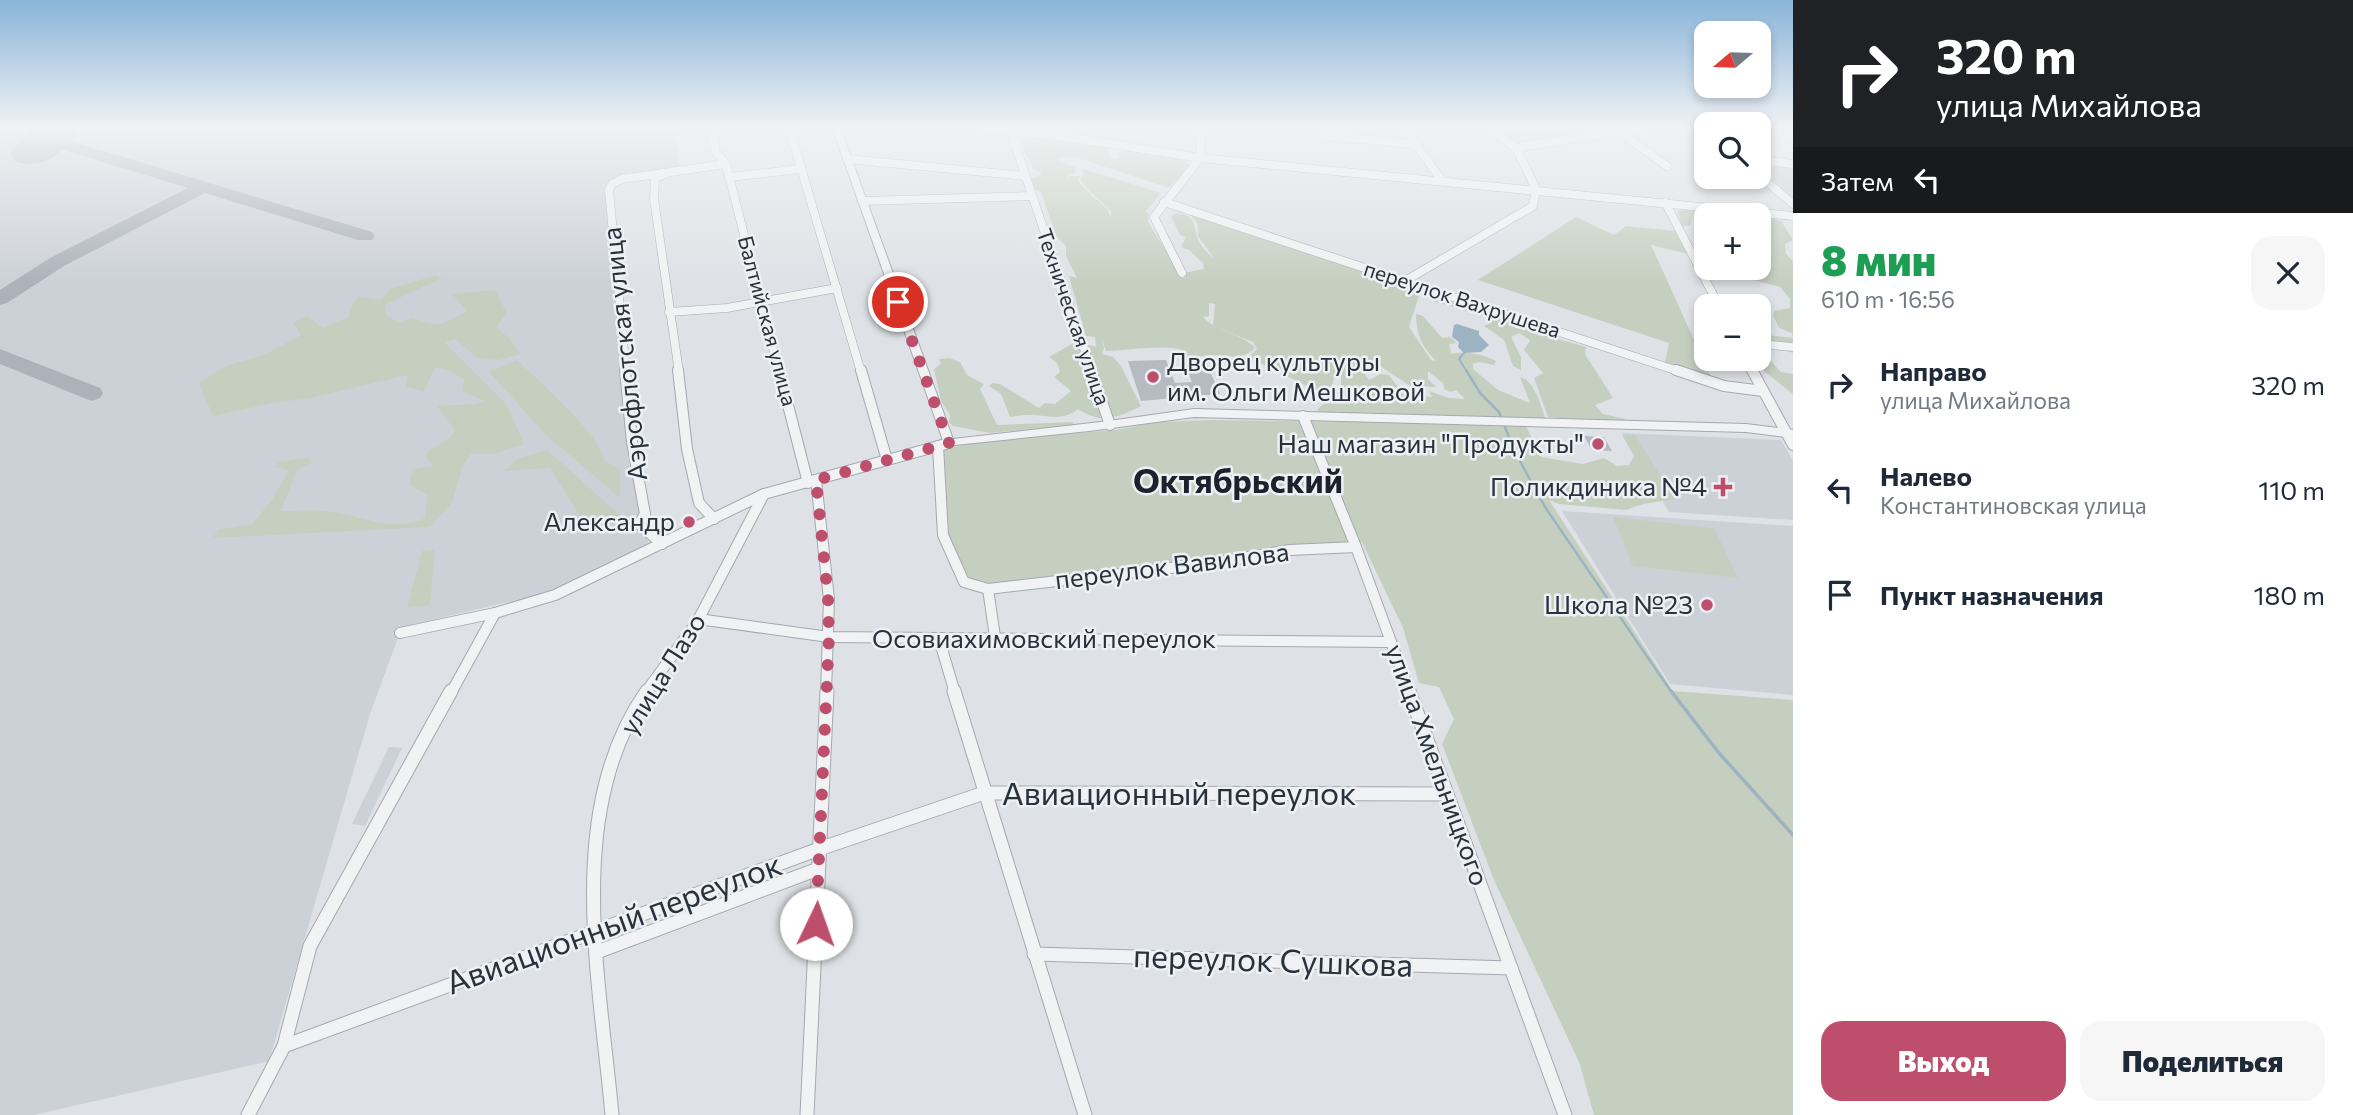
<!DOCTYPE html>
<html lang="ru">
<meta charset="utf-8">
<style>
:root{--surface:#fff;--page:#f6f6f7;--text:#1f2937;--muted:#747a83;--accent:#be4f6c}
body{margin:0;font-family:Commissioner,sans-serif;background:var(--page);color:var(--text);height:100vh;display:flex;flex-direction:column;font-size:26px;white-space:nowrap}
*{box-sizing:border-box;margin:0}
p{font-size:23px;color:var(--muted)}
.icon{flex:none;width:38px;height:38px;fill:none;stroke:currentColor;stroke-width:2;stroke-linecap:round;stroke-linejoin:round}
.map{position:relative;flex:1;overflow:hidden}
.sheet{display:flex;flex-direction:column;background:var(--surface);width:560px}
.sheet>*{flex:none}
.banner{background:#202124;color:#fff;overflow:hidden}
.needle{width:46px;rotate:251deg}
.controls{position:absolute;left:1694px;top:21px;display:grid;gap:14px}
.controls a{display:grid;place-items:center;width:77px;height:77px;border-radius:14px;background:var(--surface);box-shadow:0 4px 10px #0003;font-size:35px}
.pin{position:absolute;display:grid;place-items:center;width:60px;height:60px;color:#fff;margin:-30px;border:4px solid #fff;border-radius:50%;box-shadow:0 2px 7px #0007}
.me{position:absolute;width:77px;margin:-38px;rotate:3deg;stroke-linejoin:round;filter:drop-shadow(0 0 5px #0008)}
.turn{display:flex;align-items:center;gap:24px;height:147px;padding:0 28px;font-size:32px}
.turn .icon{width:91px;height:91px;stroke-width:2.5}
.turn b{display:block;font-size:49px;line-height:60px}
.then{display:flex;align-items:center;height:66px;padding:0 28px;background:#0003;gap:14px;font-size:26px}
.round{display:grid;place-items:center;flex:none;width:74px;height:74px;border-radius:21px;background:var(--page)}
.head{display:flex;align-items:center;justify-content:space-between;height:119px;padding:0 28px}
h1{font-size:42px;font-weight:800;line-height:52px;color:#1e9e55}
.cta{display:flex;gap:14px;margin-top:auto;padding:14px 28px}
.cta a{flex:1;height:80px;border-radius:21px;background:var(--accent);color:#fff;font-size:28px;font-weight:800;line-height:80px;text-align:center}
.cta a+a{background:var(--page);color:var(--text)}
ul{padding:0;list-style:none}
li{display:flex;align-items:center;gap:21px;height:105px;padding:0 28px}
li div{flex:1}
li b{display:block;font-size:26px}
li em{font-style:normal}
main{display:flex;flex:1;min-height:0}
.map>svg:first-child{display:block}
</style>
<main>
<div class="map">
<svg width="1793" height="1115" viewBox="0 0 1793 1115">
<rect width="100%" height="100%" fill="#dee2e6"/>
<g fill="#ccd1d7">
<polygon points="0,127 674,127 680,168 609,184 640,511 637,526 651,545 555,591 402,627 370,714 269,1061 34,1115 0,1115"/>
<polygon points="1492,127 1616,127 1518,143"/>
<polygon points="1759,163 1793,167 1793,199 1759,172"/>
<polygon points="1622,433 1781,440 1793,461 1793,520 1669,512"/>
<polygon points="1562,511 1793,526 1793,695 1670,684"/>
<polygon points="389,747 402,748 365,826 352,824"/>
</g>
<g fill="#c5cfc0" fill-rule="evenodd">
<path d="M1025 136 1059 138 1106 146 1111 159H1118L1121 152 1128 150 1181 158 1190 166 1169 188 1075 157 1059 158 1058 161 1075 167 1076 173 1067 176 1068 182V176H1080L1078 180C1085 192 1099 200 1109 211L1108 212 1111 217V211C1102 201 1087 192 1081 180L1084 169 1161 193 1146 211 1149 214 1148 222 1183 278 1186 277 1184 273 1204 269 1203 263 1189 250 1181 247 1186 237 1180 235 1171 216 1177 213C1194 215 1194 223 1197 236 1199 245 1208 254 1214 258L1198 236V224L1187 211 1421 289 1409 327 1431 360 1436 361C1422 347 1416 334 1416 314L1423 316 1442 338 1450 337 1457 343 1449 344 1451 354C1465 351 1483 354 1496 361L1494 365 1479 362 1473 364V369L1498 390 1530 403 1520 377C1535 380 1541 407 1546 420L1323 414 1317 411 1319 408 1341 388V376L1337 371 1341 366 1336 370 1329 397 1248 357 1257 349 1253 342 1213 326 1215 304 1209 303V316L1203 317C1217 333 1242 333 1255 348 1242 361 1229 355 1213 355 1203 355 1194 358 1185 358L1181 350C1166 344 1125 351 1106 351L1101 337 1104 348 1102 354 1113 357 1121 366 1141 406C1115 419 1102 424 1078 409 1061 423 1047 414 1028 415 1022 415 1016 416 1010 417L1001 394 989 386 992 383 1000 384 1039 408 1045 403 1055 404 1071 391 1054 377 1060 372 1057 363 1049 357 1077 341 1096 347 1095 337 1086 336 1069 276 1077 278 1066 256V246L1056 236 1041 192 1034 189 1031 180 1042 174 1032 168V163L1026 155 1020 139ZM1377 364 1415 389 1419 386 1436 387 1428 379V371L1443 383 1444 389 1450 392 1456 390 1465 399 1449 398 1429 391 1432 397 1420 396 1415 399 1404 395 1389 375 1381 374 1369 380 1365 374 1359 371 1360 368Z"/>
<polygon points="1695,209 1764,216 1781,221 1793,240 1785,244 1786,254 1793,261 1793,353 1759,341 1759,334 1793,338 1792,333 1779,328 1773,315 1775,311 1790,308 1790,299 1780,287 1753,280 1750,272 1768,267 1771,261 1759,244 1759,215 1706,215 1706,218 1692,217 1690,226 1682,226 1678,211"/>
<polygon points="1576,217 1614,235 1626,226 1676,231 1688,254 1651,245 1711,377 1665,362 1669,343 1478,280"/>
<path d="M436 275 442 278 384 305 386 315 400 323 412 317C436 329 444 324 467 311L452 294 495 290 507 313 496 327 510 339 521 354 499 360 477 358 455 339 444 342 507 405 524 444 494 454H471L463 465 452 503 430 527 213 538 218 530 252 524 272 500 289 470 275 467 279 462 309 457 312 463 297 470 281 511C296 511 312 510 326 511 358 514 394 534 425 518L427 495 409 484 413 469 433 466 425 455C434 445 448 442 455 431L437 406 475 404 485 401 463 392 464 379 445 369 435 368 424 391 406 387 408 375 310 398 273 403 213 416 199 384 223 367 266 354 301 335 293 323 307 316 323 328 349 317 352 306 358 296 381 300 390 289Z"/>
<polygon points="1424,292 1536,328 1561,340 1586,347 1585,354 1613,398 1595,405 1603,414 1625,419 1624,423 1548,417 1534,378 1543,373 1524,350 1530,340 1519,333 1511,337 1521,357 1521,370 1513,366 1504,340 1484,326 1491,323 1493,319 1433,301"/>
<polygon points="1759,348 1781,372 1793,374 1793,394 1765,372 1757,359"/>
<polygon points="949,358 960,362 967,375 984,384 980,389 997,425 1073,422 1074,425 990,433 953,426 949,422 950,415 941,401 934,369 941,364 939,359"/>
<path d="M517 360C540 382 598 432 605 461L620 469V498L546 435 489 372Z"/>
<polygon points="1210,420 1525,424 1541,457 1583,464 1604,458 1617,466 1629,465 1634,456 1622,435 1635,435 1675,499 1643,504 1626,510 1559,504 1549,500 1673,691 1793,700 1793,1115 1594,1115 1579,1062 1494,880 1442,744 1454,719 1439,687 1419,683 1403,628 1362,542 1284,546 1217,559 1007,582 987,584 969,579 948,534 942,449 990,440 1115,430 1158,422"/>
<polygon points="547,450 621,516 609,522 583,521 550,468 504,471 519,458"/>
<polygon points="1613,517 1714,528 1738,578 1633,566"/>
<polygon points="435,549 430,605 407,608 422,551"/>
</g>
<polygon fill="#9cb3c2" points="1457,324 1479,331 1479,335 1489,345 1481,352 1464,353 1458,347 1459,342 1452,337 1454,325"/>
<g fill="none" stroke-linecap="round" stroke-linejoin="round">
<polyline stroke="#9cb3c2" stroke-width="2" points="1464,353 1459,359 1467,372"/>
<polyline stroke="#9cb3c2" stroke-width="2.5" points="1466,370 1480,393 1499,412 1515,452 1545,507 1672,693"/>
<polyline stroke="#9cb3c2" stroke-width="3.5" points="1671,691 1719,753 1793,835"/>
<g fill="#acb2ba" fill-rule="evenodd">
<polygon points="47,134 372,232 375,236 372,240 358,240 205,193 64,266 7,303 0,305 0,290 50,258 188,188 41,143 38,139"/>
<polygon points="0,349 100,388 103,393 100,398 92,401 84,398 0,364"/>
</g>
<path fill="#acb2ba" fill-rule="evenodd" d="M34 127H80C63 152 47 170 16 162L10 153Z"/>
</g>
<g fill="#b6bbc2">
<polygon points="1166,360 1175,383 1192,382 1184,363 1206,362 1220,394 1141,401 1128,361"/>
<polygon points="1584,436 1604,437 1612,451 1592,450"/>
</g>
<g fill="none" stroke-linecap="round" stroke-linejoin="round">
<defs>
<g id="minor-far2">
<polyline points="722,127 713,136 716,152 726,164 779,372"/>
<polyline points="789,127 861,372"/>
<polyline points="977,127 1067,137 1200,158 1793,216"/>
<polyline points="1323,127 1324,136 1416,144"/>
<polyline points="1404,127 1442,181"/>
<polyline points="1685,127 1706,140"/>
<polyline points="1010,130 1092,372"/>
<polyline points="1618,131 1667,166"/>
<polyline points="1759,132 1793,135"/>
<polyline points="1516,148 1640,127"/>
<polyline points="847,159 1025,176"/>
<polyline points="1759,160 1793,164"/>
<polyline points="665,174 655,178 654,199 679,372"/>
<polyline points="1759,175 1793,204"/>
<polyline points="729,177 801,169"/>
<polyline points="862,201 1032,196"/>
<polyline points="1164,202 1681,372"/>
<polyline points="1665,202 1719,306"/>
<polyline points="1182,273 1154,217 1200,158 1202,127"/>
<polyline points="1405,281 1533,206 1536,189 1516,148 1486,127"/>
<polyline points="669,312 727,308 837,288"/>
<polyline points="1759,344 1793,347"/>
<polyline points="1746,359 1753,372"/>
<polyline points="626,372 609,190 612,184 622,179 726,164"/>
</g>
<g id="minor-far1">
<polyline points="625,370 632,442 645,514 639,524 662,544"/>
<polyline points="678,370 687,449 699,503 714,519"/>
<polyline points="779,370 808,483"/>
<polyline points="861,370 887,460"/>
<polyline points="1091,370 1110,425"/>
<polyline points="1676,370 1724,386 1763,391"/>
<polyline points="1752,370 1793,445"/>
<polyline points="1303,416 1356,547 1410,693"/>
<polyline points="938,446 943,535 964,582 988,589 1214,563 1290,550 1356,547"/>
<polyline points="816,480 829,599 826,693"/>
<polyline points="988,589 995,637"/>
<polyline points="698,619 829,637 1391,642"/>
<polyline points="400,633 495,613 555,595 764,494 949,443"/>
<polyline points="939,639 955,693"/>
<polyline points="451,693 495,613"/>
<polyline points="645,693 697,622 764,494"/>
</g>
<g id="minor">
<polyline points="954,691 1085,1115"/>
<polyline points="1409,691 1565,1115"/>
<polyline points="597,952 818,869"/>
<polyline points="1034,954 1511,968"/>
<polyline points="284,1046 819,849 984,793 1447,794"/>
<polyline points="248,1115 284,1046 310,946 451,691"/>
<path d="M612 1115C600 980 563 810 647 691"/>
<polyline points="807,1115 827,691"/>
</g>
<polygon id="tertiary" points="832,127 840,127 953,439 1109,421 1194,409 1746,424 1793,430 1793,438 1746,432 1194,417 1089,431 945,446"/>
</defs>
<use href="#minor-far2" stroke="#a4a9af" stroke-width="9"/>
<use href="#minor-far1" stroke="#a4a9af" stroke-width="12"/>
<use href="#minor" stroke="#a4a9af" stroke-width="15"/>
<use href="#tertiary" stroke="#a4a9af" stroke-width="2"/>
<use href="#minor-far2" stroke="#f0f2f4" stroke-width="8"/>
<use href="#minor-far1" stroke="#f0f2f4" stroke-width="10"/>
<use href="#minor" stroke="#f0f2f4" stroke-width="13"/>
<use href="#tertiary" fill="#f0f2f4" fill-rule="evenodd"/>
</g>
<linearGradient id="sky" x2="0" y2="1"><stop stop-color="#89b4d9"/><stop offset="0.45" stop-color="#f0f2f4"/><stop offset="1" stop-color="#f0f2f4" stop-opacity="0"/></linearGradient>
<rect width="1793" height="283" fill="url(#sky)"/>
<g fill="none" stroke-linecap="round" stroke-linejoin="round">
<polyline stroke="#be4f6c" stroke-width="12" stroke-dasharray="0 21.6" points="816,924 829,637 828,598 816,480 949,443 898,302"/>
</g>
<g fill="#be4f6c" stroke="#edf0f4" stroke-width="2.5">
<circle cx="1153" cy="377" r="7"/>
<circle cx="1598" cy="444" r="7"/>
<path d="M1719.5 476.5h7v7h7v7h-7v7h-7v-7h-7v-7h7z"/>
<circle cx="689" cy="522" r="7"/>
<circle cx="1707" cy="605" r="7"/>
</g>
<g text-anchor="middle" stroke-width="5" stroke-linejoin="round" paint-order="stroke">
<g font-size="21" fill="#29313b" stroke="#edf0f4">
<text transform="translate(1462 300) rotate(18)" y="7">переулок Вахрушева</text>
<text transform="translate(1073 317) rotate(71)" y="7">Техническая улица</text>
<text transform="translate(767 321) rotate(75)" y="7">Балтийская улица</text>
</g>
<g font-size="26" fill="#29313b" stroke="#edf0f4">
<text transform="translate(625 354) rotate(-96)" y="9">Аэрофлотская улица</text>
<text transform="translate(1172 566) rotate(-7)" y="9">переулок Вавилова</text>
<text x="1044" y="648">Осовиахимовский переулок</text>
<text transform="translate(663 674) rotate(-58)" y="9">улица Лазо</text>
<text transform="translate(1437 765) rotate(70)" y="9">улица Хмельницкого</text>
</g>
<g font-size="26" fill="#29313b" stroke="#edf0f4" text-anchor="end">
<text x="1167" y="371" text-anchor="start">Дворец культуры<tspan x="1167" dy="30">им. Ольги Мешковой</tspan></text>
<text x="1584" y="453">Наш магазин "Продукты"</text>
<text x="1707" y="496">Поликдиника №4</text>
<text x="675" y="531">Александр</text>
<text x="1693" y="614">Школа №23</text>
</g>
<g font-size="32" fill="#29313b" stroke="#edf0f4">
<text x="1179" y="805">Авиационный переулок</text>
<text transform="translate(614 924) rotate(-20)" y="11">Авиационный переулок</text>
<text transform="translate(1273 961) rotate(2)" y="11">переулок Сушкова</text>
</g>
<g font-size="33" font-weight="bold" fill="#1b222b" stroke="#edf0f4">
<text x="1238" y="493">Октябрьский</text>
</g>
</g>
</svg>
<div class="controls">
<a><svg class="needle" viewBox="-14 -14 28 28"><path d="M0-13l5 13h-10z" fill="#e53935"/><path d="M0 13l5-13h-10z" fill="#747a83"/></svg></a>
<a><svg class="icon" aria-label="search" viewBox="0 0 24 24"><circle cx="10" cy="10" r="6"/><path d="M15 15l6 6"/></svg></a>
<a>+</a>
<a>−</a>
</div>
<div class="pin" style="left:898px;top:302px;background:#d93025"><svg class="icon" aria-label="arrive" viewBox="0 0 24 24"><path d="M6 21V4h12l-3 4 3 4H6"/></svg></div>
<svg class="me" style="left:816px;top:924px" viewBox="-20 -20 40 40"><circle r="19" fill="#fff"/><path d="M0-13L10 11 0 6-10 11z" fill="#be4f6c"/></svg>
</div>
<section class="sheet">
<div class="banner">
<div class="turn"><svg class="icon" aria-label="right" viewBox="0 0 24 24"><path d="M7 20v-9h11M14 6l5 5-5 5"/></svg><div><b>320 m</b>улица Михайлова</div></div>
<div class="then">Затем<svg class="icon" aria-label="left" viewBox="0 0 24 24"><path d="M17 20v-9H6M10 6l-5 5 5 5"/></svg></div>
</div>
<div class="head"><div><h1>8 мин</h1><p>610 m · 16:56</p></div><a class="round"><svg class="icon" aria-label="close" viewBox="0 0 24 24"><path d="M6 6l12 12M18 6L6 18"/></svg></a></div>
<ul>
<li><svg class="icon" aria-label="right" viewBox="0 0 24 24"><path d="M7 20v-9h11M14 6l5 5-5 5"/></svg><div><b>Направо</b><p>улица Михайлова</p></div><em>320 m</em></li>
<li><svg class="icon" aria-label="left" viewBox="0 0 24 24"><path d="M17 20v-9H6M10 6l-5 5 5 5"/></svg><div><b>Налево</b><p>Константиновская улица</p></div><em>110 m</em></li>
<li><svg class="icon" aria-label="arrive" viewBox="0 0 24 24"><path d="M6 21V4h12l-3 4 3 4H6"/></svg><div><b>Пункт назначения</b></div><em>180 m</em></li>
</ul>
<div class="cta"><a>Выход</a><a>Поделиться</a></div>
</section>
</main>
